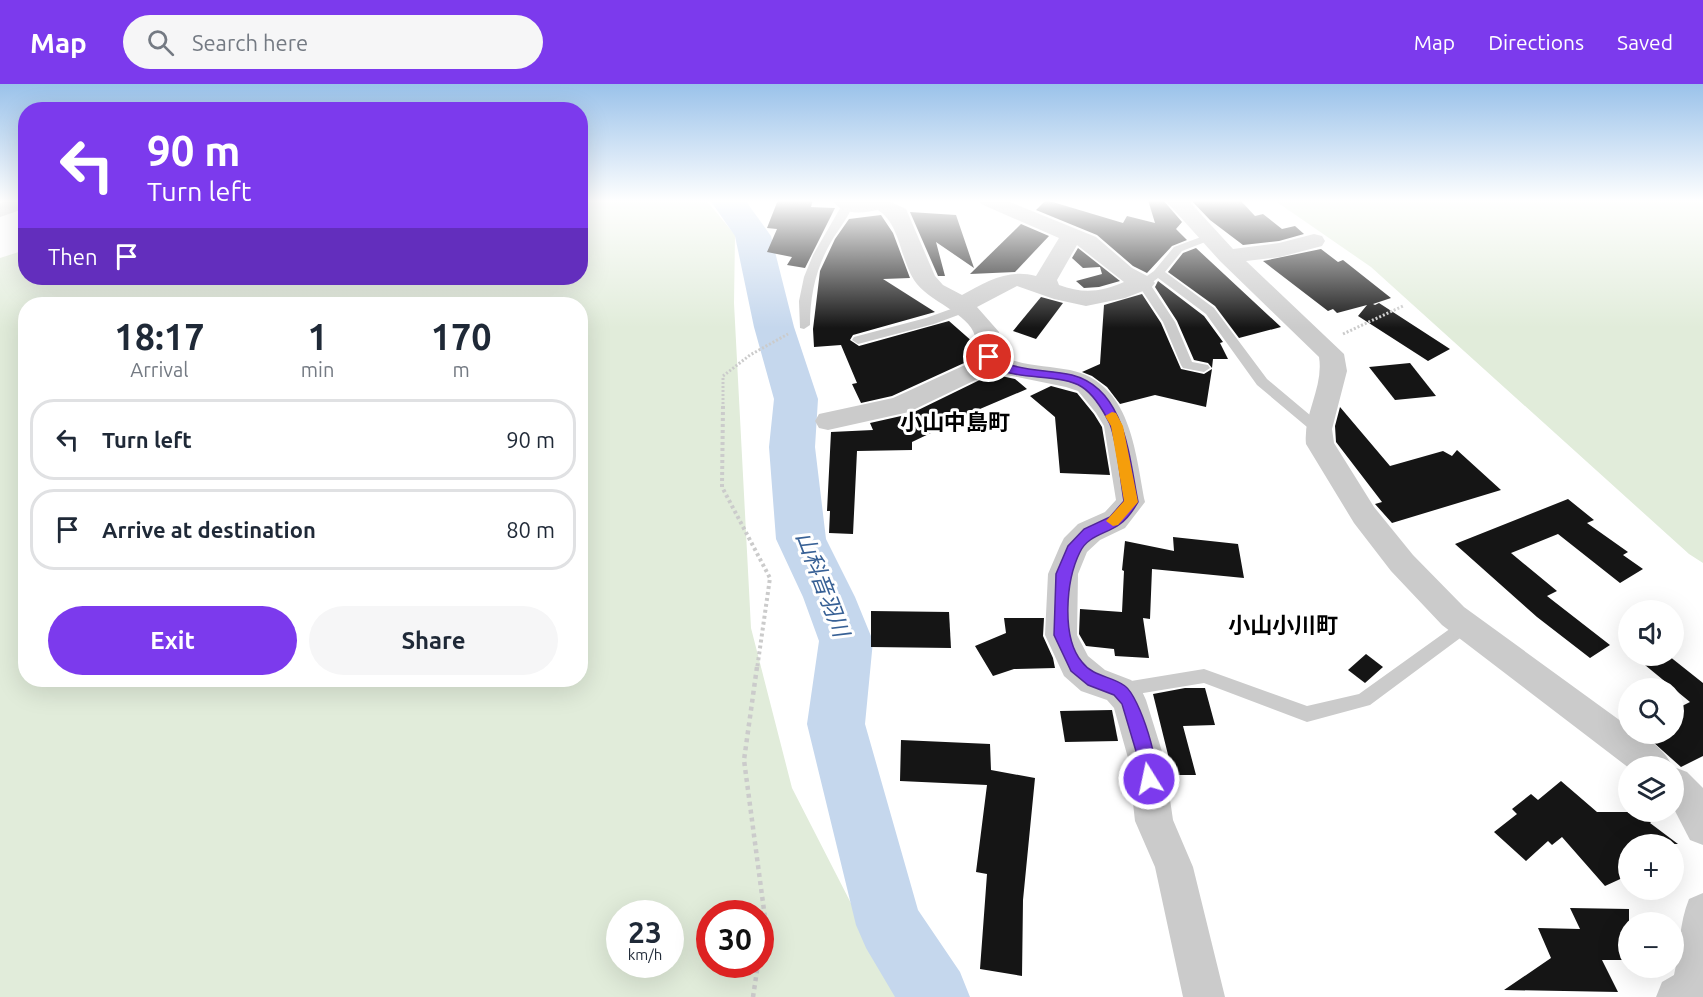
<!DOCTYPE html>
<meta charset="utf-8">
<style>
:root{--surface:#fff;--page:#f6f6f7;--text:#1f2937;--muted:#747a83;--line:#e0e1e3;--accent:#7c3aed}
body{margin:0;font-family:Ubuntu,"Noto Sans JP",sans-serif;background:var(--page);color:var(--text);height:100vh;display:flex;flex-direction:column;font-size:22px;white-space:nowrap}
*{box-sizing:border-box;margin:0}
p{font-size:20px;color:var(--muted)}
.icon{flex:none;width:33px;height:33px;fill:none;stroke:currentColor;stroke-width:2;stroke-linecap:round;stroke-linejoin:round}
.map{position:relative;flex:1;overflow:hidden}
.sheet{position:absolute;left:18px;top:213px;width:570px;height:390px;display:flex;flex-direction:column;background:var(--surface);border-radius:24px;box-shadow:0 6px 24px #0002}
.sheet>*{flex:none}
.guide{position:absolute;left:18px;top:18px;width:570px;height:183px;border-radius:24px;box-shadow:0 6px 24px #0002;background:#7c3aed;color:#fff;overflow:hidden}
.fabs{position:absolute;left:1618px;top:516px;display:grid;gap:12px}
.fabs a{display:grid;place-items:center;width:66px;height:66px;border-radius:50%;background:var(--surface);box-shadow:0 6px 24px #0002;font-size:30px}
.speed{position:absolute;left:606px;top:816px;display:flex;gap:12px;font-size:30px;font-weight:700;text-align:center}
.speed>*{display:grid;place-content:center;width:78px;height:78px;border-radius:50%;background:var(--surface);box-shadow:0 6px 24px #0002;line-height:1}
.speed small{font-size:15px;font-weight:400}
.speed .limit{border:9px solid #d22;background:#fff;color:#111}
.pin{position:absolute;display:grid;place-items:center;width:51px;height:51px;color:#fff;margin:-26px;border:3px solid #fff;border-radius:50%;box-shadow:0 2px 6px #0007}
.me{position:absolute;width:66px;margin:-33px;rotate:350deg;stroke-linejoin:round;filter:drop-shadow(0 0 4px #0008)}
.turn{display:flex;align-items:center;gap:21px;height:126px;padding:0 30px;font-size:27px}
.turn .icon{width:78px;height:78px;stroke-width:2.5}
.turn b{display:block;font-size:42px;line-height:51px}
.then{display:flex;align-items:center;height:57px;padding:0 30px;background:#0003;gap:12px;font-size:22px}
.eta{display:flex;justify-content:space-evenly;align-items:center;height:102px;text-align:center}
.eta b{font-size:36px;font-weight:600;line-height:42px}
.cta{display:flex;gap:12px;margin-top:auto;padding:12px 30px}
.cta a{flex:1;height:69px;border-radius:36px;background:var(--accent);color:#fff;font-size:24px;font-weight:600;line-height:69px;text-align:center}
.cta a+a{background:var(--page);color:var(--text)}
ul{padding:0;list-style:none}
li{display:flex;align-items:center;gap:18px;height:81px;margin:0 12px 9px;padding:0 18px;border:3px solid var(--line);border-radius:24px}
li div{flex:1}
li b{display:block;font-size:22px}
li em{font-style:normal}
header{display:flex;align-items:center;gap:36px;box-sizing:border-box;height:84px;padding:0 30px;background:var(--accent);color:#fff}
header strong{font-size:28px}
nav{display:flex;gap:33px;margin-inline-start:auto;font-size:21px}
.search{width:420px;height:54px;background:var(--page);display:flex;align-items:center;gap:15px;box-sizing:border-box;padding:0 21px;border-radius:33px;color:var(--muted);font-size:22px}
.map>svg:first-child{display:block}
</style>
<header>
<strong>Map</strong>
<div class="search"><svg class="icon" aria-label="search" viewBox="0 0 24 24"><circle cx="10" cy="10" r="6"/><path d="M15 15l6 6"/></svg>Search here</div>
<nav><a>Map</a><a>Directions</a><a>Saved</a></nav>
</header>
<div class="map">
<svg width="1703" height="913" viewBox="0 0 1703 913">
<rect width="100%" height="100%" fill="#fff"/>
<g fill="#e1ecda" fill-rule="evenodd">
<path d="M581 116H706L735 151 734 219 751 544 792 704 899 913H0V174L25 166 26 194H580ZM26 220H580V596H26ZM620 830H670V880H620ZM710 830H760V880H710Z"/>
<polygon points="1274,116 1703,116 1703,479 1689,470 1371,183"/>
</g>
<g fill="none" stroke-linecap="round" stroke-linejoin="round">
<polygon fill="#c5d7ed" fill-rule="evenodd" points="710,116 745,116 771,152 794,243 818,315 815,363 826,455 855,513 873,557 865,640 918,826 960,888 970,913 895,913 866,864 856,841 807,640 819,557 803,513 776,455 769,363 774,315 754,243 735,152"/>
</g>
<g fill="#151515">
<polygon points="778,116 813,116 811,123 835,124 805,184 787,181 792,173 767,168 777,145 767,144"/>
<polygon points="1046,116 1123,139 1127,132 1155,139 1148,116 1163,116 1182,138 1176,145 1187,156 1172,162 1147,189 1133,182 1097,151 1036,126"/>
<polygon points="1191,116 1240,116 1255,132 1263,130 1282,145 1295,142 1304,150 1279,157 1243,161 1210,136"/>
<polygon points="910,128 956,131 974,184 936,158 945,192 938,192"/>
<polygon points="881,131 893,149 910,194 883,195 935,228 853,251 850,256 859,262 949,237 974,259 975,274 892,312 861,319 852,300 857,299 841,261 814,263 813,245 820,187 835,155 849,135"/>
<polygon points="1021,140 1049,152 1015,188 970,190"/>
<polygon points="1078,164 1120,197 1099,203 1084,204 1076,197 1102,190 1100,183 1083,184 1072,174"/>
<polygon points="1196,164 1281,243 1239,254 1215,222 1168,188 1183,169"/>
<polygon points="1321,165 1338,178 1343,176 1391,214 1373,220 1375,221 1379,219 1450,265 1428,277 1358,232 1367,221 1337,229 1333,225 1328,227 1263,177"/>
<polygon points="1158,197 1204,232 1223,258 1220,259 1228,275 1213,275 1212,284 1208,279 1194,276 1177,237 1155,203"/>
<polygon points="1142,210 1161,239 1181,285 1204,290 1212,285 1206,323 1155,311 1120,320 1107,303 1092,292 1082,288 1100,280 1104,221"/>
<polygon points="1041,213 1063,219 1036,255 1013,247"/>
<polygon points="1410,279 1436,312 1395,316 1369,283"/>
<polygon points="992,290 1015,295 1027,305 933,345 935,347 912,358 912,366 857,367 853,450 829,449 830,427 827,427 831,348 873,346 870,339 910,330"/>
<polygon points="1051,302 1077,309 1094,330 1102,343 1110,391 1060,389 1055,333 1030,312"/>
<polygon points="1340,323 1390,382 1443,367 1452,372 1457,366 1501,406 1392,439 1375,420 1382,418 1336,358 1335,342"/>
<polygon points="1568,415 1594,436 1587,439 1628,468 1623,471 1643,485 1620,499 1558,450 1511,469 1557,507 1547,512 1610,561 1590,574 1537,533 1455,460"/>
<polygon points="1173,453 1238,460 1244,494 1152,485 1150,535 1143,534 1149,574 1115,572 1114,565 1086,562 1079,550 1080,525 1122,528 1124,487 1122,486 1125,457 1174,467"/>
<polygon points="871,527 949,528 951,564 871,563"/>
<polygon points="1004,534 1044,534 1043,552 1053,574 1055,584 1014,585 993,592 975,562 1006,549"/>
<polygon points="1366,570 1383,583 1365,599 1348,586"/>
<polygon points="1634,572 1669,572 1703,599 1703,672 1681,683 1644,650 1674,650 1674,626 1690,618"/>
<polygon points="1185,604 1205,604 1215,641 1183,642 1196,691 1173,691 1153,610"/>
<polygon points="1112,626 1118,657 1065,658 1060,627"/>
<polygon points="901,656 990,660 991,686 1035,694 1023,816 1022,892 980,885 987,790 976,788 987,701 900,697"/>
<polygon points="1561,697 1597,728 1663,728 1650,739 1678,760 1629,760 1629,791 1605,802 1562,753 1552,761 1548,757 1526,777 1494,748 1517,730 1512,725 1531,710 1538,716"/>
<polygon points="1570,824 1629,825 1629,876 1602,876 1618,908 1504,906 1551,874 1538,844 1580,845"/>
</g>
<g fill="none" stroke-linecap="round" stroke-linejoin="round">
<g stroke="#cbcbcb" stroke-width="3" stroke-dasharray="2 2" stroke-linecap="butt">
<polyline points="1343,250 1403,222"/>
<polyline points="723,324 723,292 750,271 788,250"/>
</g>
<polyline stroke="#cbcbcb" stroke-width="4" stroke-dasharray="3 3" stroke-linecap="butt" points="723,322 722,403 770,494 757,585"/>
<g stroke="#cbcbcb" stroke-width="4.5" stroke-dasharray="4 4" stroke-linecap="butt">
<polyline points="757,583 744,676 765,834 760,862"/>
<polyline points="753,913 758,880"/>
</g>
<g fill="#cbcbcb" fill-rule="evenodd">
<path d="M847 118 852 121 851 125C846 137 837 147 831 158 816 184 810 211 810 241L804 245 800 244 799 217 804 193 813 171 842 121Z"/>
<polygon points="1209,150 1213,151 1213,155 1182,167 1165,188 1214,224 1267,295 1323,342 1325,345 1323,348 1313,348 1257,301 1206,230 1158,194 1150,200 1175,238 1192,278 1208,281 1210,284 1204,288 1183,284 1181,281 1163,238 1137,199 1154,187 1174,163"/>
<polygon points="965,220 969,221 969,227 934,240 858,260 852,256 854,253 926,234"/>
<polygon points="1465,534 1471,536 1473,541 1471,546 1370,621 1307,638 1204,599 1119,613 1113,611 1111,606 1113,601 1119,599 1204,585 1307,622 1359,610"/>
</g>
<g fill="#cbcbcb" fill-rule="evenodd">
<polygon points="8,116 26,116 26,124 0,133 0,119"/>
<path d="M832 116H887L906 125 935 192 943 201 962 211C986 198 1008 184 1036 192L1059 154 981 120 978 116H1005L1096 153 1132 184 1151 194 1155 199 1151 204 1125 214 1086 222 1054 215 1017 202 977 223 999 248 1002 272C1022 282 1048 282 1070 286 1131 299 1135 367 1145 418L1125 444 1100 456 1087 468 1078 490 1077 551 1088 572 1105 586 1131 596 1141 605 1146 616 1164 674 1173 736 1193 783 1225 913H1183L1155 783 1135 737 1128 674 1114 624 1107 616 1081 607 1064 592 1045 551 1048 490 1060 462 1064 454 1078 440 1105 428 1116 416 1104 342 1096 329 1078 307 1066 303 992 288 909 328 828 346 819 344 815 337 819 330 893 314 978 275C975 267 977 259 975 252 969 229 927 217 914 196 900 174 900 140 878 126 861 129 843 132 832 116ZM1077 161 1124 198C1101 208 1083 210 1059 201L1057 196Z"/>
<path d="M1165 116H1188L1233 165 1279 159 1314 150 1322 152 1325 157 1322 162 1280 173 1246 177 1344 270 1347 287 1332 345 1334 359 1374 423 1413 471 1464 523 1629 643V650C1646 650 1666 667 1672 682L1629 684 1442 541 1391 487 1354 439 1306 360C1303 330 1324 303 1319 273L1220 177Z"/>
<polygon points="1674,683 1687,688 1703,704 1703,761 1690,756 1674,725"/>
<path d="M1703 809V913H1656L1662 898 1674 891C1680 866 1679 839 1689 815Z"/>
</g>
</g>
<linearGradient id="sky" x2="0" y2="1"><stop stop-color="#9ac2ea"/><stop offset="0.48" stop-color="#fff"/><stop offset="1" stop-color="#fff" stop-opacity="0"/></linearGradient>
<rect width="1703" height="244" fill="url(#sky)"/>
<path fill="#7c3aed" stroke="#51269a" stroke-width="1.5" d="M989 269C995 271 997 276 1004 279 1025 287 1050 286 1072 291 1126 305 1129 374 1138 418 1134 425 1127 435 1120 440 1107 450 1088 451 1080 468 1066 496 1061 553 1082 578 1093 593 1112 592 1125 602 1140 613 1162 684 1155 700L1149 703 1143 700 1138 674 1122 620 1114 611 1088 601 1071 587 1054 551 1056 490 1068 462 1084 445 1110 433 1124 417C1120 394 1118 361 1110 340 1104 328 1093 310 1082 303 1057 287 998 300 984 273Z"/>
<polygon fill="#f59e0b" points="1112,328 1116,329 1123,342 1138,418 1118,441 1113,442 1106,437 1124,417 1111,342 1105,332"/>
<g text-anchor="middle" stroke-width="6" stroke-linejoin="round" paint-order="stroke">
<g font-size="22" font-weight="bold" fill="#000" stroke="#fff">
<text x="955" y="346">小山中島町</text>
<text x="1283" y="549">小山小川町</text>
</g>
<g font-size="22" font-style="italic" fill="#376095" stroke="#fff">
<text transform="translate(823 500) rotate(69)" y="8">山科音羽川</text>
</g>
</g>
</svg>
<div class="fabs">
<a><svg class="icon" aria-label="sound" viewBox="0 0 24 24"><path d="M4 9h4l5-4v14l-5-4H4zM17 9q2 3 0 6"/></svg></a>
<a><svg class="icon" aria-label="search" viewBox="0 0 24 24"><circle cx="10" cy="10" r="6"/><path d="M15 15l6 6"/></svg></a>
<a><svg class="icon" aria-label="layers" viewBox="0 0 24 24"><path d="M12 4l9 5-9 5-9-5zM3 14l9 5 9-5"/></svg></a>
<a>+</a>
<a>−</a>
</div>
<div class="speed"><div>23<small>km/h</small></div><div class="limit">30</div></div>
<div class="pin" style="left:989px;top:273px;background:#d93025"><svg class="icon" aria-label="arrive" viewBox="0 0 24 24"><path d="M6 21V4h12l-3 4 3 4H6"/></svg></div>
<svg class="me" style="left:1149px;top:695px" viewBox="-20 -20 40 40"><circle r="17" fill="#7c3aed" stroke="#fff" stroke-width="3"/><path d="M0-11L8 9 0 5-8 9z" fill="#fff"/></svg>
<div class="guide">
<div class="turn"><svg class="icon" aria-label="left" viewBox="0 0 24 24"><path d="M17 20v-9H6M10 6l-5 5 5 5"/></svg><div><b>90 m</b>Turn left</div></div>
<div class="then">Then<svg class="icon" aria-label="arrive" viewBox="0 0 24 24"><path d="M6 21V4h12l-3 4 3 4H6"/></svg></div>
</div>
<section class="sheet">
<div class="eta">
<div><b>18:17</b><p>Arrival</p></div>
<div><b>1</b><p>min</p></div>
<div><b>170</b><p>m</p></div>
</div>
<ul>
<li><svg class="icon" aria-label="left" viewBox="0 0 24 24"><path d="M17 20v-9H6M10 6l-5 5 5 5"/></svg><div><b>Turn left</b></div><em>90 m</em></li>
<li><svg class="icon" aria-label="arrive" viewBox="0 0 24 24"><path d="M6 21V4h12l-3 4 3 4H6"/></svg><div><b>Arrive at destination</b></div><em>80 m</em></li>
</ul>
<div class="cta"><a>Exit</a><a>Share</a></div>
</section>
</div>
